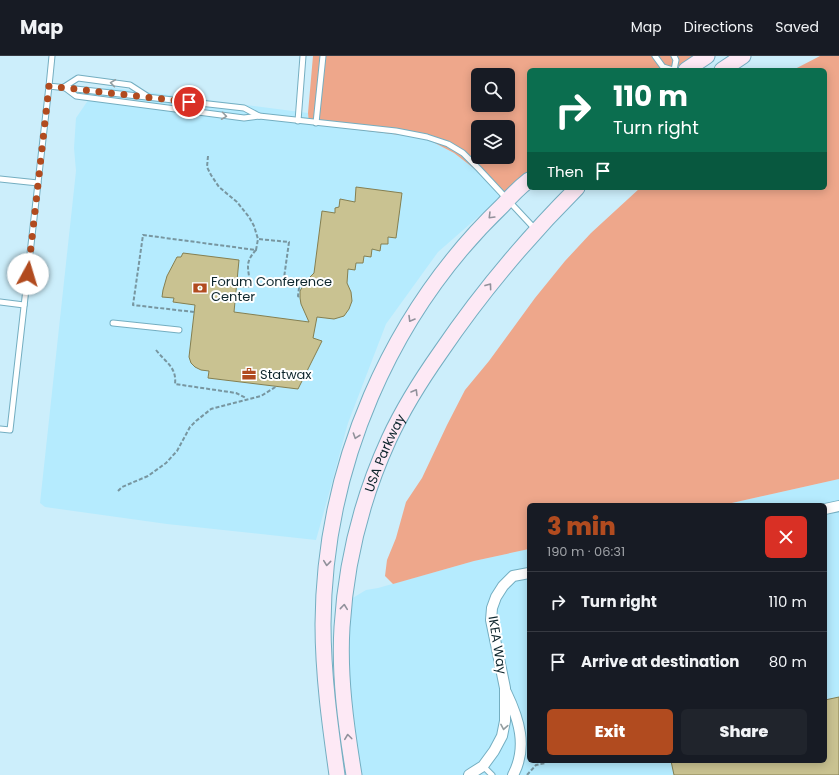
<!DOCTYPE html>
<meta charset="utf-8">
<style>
:root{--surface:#171b24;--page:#20242c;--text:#f1f3f6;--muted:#9ea1a6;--line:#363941;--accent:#b14b1f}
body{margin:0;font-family:Poppins,sans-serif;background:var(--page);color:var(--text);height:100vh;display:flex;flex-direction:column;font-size:15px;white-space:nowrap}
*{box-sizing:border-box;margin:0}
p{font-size:13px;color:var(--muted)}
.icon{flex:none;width:22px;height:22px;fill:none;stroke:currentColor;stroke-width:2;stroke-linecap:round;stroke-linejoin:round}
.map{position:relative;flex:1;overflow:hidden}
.sheet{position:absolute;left:527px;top:447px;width:300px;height:260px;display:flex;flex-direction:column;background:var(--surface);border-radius:6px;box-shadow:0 2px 10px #0003}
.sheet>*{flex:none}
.hud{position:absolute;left:527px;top:12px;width:300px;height:122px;border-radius:6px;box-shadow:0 2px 10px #0003;background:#0b6e4f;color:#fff;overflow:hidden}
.tools{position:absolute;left:471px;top:12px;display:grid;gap:8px}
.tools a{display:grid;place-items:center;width:44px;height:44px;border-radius:6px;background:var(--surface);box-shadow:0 2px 10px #0003;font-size:20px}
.pin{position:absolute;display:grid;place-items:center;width:34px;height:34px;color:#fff;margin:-17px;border:2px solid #fff;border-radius:50%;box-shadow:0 1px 4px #0007}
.me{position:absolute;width:44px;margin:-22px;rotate:6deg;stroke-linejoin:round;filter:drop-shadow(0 0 3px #0008)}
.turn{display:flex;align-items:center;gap:14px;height:84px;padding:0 20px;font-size:18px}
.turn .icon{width:52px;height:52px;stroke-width:2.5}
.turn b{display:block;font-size:28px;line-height:34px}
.then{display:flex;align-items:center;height:38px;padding:0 20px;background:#0003;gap:8px;font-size:15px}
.round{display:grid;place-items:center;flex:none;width:42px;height:42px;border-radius:6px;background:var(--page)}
.summary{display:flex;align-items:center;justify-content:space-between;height:68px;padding:0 20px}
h1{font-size:24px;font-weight:800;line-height:30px;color:var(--accent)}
.cta{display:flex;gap:8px;margin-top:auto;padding:8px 20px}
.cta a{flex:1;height:46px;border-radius:6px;background:var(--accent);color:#fff;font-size:16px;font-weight:800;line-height:46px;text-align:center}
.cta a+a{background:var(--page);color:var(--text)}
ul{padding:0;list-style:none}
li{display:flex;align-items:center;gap:12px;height:60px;padding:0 20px;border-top:1px solid var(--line)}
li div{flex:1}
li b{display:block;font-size:15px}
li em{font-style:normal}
header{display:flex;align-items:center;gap:24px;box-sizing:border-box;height:56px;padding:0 20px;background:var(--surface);border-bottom:1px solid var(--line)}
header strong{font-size:19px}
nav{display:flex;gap:22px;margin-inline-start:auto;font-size:14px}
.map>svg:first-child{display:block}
</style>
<header>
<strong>Map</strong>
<nav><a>Map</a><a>Directions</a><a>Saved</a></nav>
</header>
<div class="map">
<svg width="839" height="719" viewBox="0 0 839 719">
<rect width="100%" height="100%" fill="#cceefb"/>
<g fill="#b5ebfe">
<polygon points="108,31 308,57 309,68 425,82 454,97 476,114 502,140 438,196 386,268 348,367 328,441 316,484 167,468 45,451 40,447 76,115 74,92 76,62 93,37"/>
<polygon points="839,423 839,719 361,719 357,701 348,621 351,543 366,534 378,532 474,505 529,493 529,705 825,705 825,449 723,449"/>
</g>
<g fill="#eea78b" fill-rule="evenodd">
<path d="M313 0H694L673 14H529V116L502 140 476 114 454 97 425 82 309 68 308 57ZM478 19H508V49H478ZM478 71H508V101H478Z"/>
<polygon points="820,0 839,0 839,423 723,449 529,449 529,493 474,505 393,528 385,520 387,504 396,482 406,446 422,422 447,369 465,334 489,305 535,242 565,205 591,177 640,132 825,132 825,14 793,14"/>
</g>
<g fill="#c9c291" stroke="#857f50">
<polygon points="356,131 402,137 396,182 388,181 388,188 381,188 380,195 372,193 371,201 364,200 363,207 356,207 355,214 348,213 347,227 351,236 352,245 349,253 344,260 334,263 317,261 313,282 322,285 298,333 208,322 209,315 201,314 195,311 191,307 189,301 195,249 173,246 174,242 162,241 163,234 167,220 177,201 181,201 183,197 239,204 234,256 309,266 301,248 300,242 300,235 305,226 314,217 322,155 335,157 335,152 339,151 340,143 355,146"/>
<polygon points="839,641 839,719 674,719 671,705 825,705 825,644"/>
</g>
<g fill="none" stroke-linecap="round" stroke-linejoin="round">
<defs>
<g id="lane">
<polyline points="52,0 49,30 244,52 259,60"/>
<polyline points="655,0 663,11 673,14"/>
<polyline points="674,0 676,4 674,14"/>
<polyline points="64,31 76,40 244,62 259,60 396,75 427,81 448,88 463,97 479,113 535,173"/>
<polyline points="64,31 78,22 130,29 147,40"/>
<polyline points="298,65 303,0"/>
<polyline points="316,67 323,0"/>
<polyline points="0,123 38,127"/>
<polyline points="0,246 24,249"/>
<polyline points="113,267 179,274"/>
<polyline points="0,373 10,374 49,30"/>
<polyline points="483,710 492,719"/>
</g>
<g id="street">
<polyline points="825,453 839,450"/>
<path d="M506 636C519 663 528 691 513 719"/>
<polyline points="469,719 472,717 483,710 494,695 502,680 505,665 505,632 491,564 492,552 496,541 503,530 513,520 529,517"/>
</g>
<g id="secondary">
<polyline points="686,14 707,0"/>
<polyline points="722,14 743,0"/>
<path d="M337 719C330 669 323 619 323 568 324 411 390 257 503 149 511 140 520 131 529 124"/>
<path id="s1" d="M354 719C346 670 339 620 342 571 346 506 362 442 389 383 403 353 421 324 440 297 480 238 526 183 577 132"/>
</g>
</defs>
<use href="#lane" stroke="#74aec1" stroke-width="7"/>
<use href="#street" stroke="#74aec1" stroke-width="12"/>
<use href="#secondary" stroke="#74aec1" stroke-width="17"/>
<g stroke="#7896a0" stroke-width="2" stroke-dasharray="4 2" stroke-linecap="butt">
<polyline points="208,100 207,111 211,119 219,131 237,146 249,161 254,170 258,183 289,186 284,222 300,224 298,240 300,242"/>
<polyline points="256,194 258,183"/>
<path d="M194 256 133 249 143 179 256 194C242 209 251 214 249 231L237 230"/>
<path d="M156 294C165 306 177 311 175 328L236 337 246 342"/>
<polyline points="118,435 122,431 148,420 166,407 177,395 190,371 196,365 211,353 261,340 277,330"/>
<polyline points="527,719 536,709 546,707"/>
</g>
<use href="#lane" stroke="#fff" stroke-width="5"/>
<use href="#street" stroke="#fff" stroke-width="10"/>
<use href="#secondary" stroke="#fde9f5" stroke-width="15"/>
</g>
<defs><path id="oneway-chevron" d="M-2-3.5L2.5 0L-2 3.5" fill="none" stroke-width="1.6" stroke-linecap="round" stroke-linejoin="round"/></defs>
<g stroke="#939da0">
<use href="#oneway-chevron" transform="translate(113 27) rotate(-172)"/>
<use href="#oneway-chevron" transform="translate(224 60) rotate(8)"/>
<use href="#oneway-chevron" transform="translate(504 671) rotate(100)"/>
</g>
<g stroke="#91919b">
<use href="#oneway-chevron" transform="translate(491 160) rotate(135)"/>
<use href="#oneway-chevron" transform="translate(489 230) rotate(-54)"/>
<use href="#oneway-chevron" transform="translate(411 263) rotate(121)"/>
<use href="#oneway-chevron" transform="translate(415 336) rotate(-59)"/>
<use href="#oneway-chevron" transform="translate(356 380) rotate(109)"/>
<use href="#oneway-chevron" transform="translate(327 507) rotate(96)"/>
<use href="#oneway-chevron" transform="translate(344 551) rotate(-84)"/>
<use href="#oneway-chevron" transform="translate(348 681) rotate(-97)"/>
</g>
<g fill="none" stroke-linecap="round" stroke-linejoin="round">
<polyline stroke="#b14b1f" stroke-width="7" stroke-dasharray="0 12.6" points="28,218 49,30 189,46"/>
</g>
<defs>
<symbol id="bank-bare" viewBox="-9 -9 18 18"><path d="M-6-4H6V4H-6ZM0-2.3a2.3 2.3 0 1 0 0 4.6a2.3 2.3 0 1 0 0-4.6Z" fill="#b14b1f" stroke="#fff" stroke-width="2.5" paint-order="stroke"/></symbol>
<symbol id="office-bare" viewBox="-9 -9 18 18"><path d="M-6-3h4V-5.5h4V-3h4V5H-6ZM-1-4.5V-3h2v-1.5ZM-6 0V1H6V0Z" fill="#b14b1f" stroke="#fff" stroke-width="2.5" paint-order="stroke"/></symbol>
</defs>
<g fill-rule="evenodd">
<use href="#bank-bare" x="190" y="222" width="20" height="20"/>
<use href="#office-bare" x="239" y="308" width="20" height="20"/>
</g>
<g text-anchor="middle" stroke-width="4" stroke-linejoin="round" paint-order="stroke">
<g font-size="13" fill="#0e262d" stroke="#fff" text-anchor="start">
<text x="211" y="230">Forum Conference<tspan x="211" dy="15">Center</tspan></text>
<text x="260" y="323">Statwax</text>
</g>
<g font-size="13" fill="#0e262d" stroke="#fff">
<text dy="5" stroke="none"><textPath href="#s1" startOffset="329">USA Parkway</textPath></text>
<text transform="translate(498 589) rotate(81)" y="5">IKEA Way</text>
</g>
</g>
</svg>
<div class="tools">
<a><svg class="icon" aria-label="search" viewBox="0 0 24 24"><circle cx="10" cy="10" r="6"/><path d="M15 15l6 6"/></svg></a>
<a><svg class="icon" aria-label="layers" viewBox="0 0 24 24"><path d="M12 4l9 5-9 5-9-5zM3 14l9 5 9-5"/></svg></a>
</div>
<div class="pin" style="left:189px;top:46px;background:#d93025"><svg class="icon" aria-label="arrive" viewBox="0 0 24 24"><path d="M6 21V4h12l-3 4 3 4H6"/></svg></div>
<svg class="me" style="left:28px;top:218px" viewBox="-20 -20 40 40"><circle r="19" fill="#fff"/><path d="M0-13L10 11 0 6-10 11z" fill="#b14b1f"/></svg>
<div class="hud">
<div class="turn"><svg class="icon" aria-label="right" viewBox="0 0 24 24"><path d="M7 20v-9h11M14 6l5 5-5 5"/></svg><div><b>110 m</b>Turn right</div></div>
<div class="then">Then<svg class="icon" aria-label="arrive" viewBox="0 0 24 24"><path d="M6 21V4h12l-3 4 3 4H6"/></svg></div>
</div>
<section class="sheet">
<div class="summary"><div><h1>3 min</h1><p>190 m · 06:31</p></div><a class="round" style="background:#d93025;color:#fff"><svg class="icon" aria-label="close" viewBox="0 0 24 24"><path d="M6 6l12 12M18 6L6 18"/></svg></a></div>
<ul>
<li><svg class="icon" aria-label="right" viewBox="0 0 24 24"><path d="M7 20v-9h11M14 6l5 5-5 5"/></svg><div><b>Turn right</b></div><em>110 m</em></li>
<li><svg class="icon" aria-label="arrive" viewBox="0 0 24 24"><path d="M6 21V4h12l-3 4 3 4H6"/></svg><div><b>Arrive at destination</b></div><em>80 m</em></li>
</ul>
<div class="cta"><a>Exit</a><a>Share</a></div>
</section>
</div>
